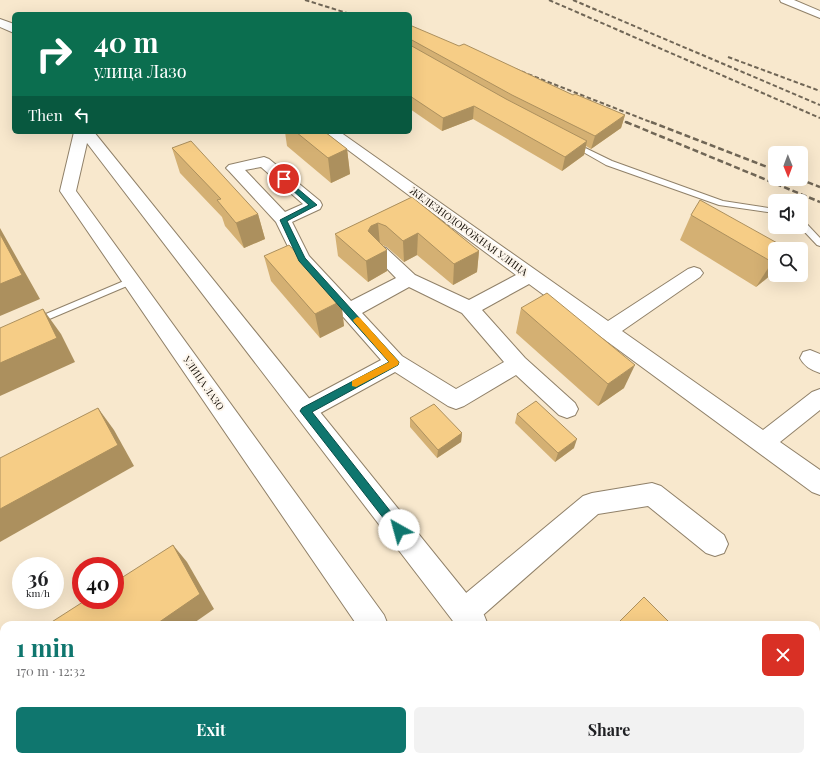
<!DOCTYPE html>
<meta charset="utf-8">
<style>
:root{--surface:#fff;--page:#f2f2f2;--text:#202124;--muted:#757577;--accent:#0f766e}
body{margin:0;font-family:"Playfair Display",serif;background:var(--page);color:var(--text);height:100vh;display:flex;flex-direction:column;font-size:15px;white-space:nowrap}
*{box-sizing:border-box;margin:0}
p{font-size:13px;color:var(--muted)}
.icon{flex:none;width:22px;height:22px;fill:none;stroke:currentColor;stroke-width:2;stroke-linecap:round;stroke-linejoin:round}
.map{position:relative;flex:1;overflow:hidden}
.drawer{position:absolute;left:0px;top:621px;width:820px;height:140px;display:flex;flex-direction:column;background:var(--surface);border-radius:12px 12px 0 0;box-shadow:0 4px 16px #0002}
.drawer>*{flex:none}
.hud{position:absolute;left:12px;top:12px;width:400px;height:122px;border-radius:6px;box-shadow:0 4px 16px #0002;background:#0b6e4f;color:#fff;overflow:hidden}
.needle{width:26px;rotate:179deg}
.controls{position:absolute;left:768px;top:146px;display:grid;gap:8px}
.controls a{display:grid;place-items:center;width:40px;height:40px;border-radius:6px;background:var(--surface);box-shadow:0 4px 16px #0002;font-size:20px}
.speed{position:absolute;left:12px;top:557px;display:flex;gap:8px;font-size:20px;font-weight:700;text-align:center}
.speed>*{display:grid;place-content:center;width:52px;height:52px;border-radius:50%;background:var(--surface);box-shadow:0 4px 16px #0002;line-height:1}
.speed small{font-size:10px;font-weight:400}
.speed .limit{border:6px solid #d22;background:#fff;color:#111}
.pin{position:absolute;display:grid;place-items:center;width:34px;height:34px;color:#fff;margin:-17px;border:2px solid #fff;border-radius:50%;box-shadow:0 1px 4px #0007}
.me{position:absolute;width:44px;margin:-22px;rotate:322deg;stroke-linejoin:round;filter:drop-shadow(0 0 3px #0008)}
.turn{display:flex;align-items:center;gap:14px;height:84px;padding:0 16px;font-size:18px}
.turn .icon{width:52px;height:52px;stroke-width:2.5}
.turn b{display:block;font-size:28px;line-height:34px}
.then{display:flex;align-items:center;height:38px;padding:0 16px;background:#0003;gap:8px;font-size:15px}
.round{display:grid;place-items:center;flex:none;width:42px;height:42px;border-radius:6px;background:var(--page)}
.overview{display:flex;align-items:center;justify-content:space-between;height:68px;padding:0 16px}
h1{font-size:24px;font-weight:700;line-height:30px;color:var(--accent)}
.action{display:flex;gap:8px;margin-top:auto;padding:8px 16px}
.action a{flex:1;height:46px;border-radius:6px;background:var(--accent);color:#fff;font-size:16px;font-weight:700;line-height:46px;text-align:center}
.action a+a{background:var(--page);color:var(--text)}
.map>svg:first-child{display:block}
</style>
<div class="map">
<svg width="820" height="761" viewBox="0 0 820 761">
<rect width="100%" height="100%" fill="#f8e8cd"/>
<polygon fill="#f1dcbb" points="820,667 820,739 816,735 816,672"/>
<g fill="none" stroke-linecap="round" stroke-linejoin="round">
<defs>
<g id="service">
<polygon points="571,143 575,143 612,161 723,201 775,209 775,213 719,205 606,165 571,145"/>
<polygon points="801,220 804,221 820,238 820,246 817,245 800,227"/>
<polygon points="131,278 134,279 135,281 134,283 40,323 34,323 32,321 34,319"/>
</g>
<g id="minor">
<polygon points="780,0 794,0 820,11 820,18 781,2"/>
<path d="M324 132H340L608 321 688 269 694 267 700 269 703 273 700 277 622 331 763 430 812 392 820 389V410L780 442 820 470V495L812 492 529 284 482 310 525 358 575 403 578 409 575 415 567 418 559 415 516 375 464 406 456 409 448 406 395 372 313 417 305 420 297 417 294 411 297 405 381 360 296 263 276 222 229 171 226 168 229 165 264 157 269 159 320 201 322 205 320 209 292 222 309 256 351 301 396 278 371 252 374 248 380 246 386 248 415 275 469 300 516 275ZM261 167 303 204 285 212 245 170ZM409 287 462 313 504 362 456 389 402 356 362 313Z"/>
<path d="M810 350 820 354V373C811 370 804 366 800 358L803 352Z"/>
<polygon points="652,483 661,486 724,535 728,544 724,553 715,556 706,553 648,506 598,514 474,623 468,625 454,623 450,613 454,603 583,496 592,493"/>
<polygon points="552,757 586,757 584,761 550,761"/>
</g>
<g id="tertiary">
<polygon points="0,19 14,24 14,33 0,27"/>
<polygon points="74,132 94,132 484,615 488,625 456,625 87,143 76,191 384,615 388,625 357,625 60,191"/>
<polygon points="451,757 484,757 485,761 452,761"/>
<polygon points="569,757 603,757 604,761 570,761"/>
</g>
</defs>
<use href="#service" stroke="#908169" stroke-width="2"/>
<use href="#minor" stroke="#908169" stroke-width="2"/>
<use href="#tertiary" stroke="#908169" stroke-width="2"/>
<use href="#service" fill="#fff" fill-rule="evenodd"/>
<use href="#minor" fill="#fff" fill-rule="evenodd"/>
<use href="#tertiary" fill="#fff" fill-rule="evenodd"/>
<g stroke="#706656" stroke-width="2" stroke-dasharray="4.5 2.5" stroke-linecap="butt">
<polyline points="305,0 350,14"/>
<polyline points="549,0 820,118"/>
<polyline points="573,0 820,105"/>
<polyline points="728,57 820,91"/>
<polyline points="515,69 653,123"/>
<polyline points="612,116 628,123"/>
</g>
<g stroke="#706656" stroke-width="2.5" stroke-dasharray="6 3" stroke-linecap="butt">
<polyline points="626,122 820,202"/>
<polyline points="651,122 775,170"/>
<polyline points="799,179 820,187"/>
</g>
</g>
<g fill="#d4b073">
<polygon points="410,27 573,95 625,115 621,128 591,149 586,146 584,155 562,171 473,119 442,131 410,109"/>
<polygon points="285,132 325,132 347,149 350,174 331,183 287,146"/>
<polygon points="172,148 258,214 265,239 244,248 225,226 222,217 180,173"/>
<polygon points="412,197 479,251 477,272 453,285 417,255 404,262 387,247 382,245 387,271 368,282 338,256 335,234"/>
<polygon points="691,215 788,249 772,274 756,287 680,240"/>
<polygon points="264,256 341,301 344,326 320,338 271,281"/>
<polygon points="521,308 624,388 598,406 516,333"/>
<polygon points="517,414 574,448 555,462 515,423"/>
<polygon points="410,418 462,433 461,442 437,458 410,427"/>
<polygon points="697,757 807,757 811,761 701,761"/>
</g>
<g fill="#ac905e">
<polygon points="474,106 473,119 442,131 443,118"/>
<polygon points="625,115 621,128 591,149 595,136"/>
<polygon points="587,141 584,155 562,171 565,157"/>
<polygon points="347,149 350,174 331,183 328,158"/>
<polygon points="258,214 265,239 244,248 236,223"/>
<polygon points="378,223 380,245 368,231 371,226"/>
<polygon points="0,228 40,299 0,316"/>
<polygon points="418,233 417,255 404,262 403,241"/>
<polygon points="387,250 387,271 368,282 366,261"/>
<polygon points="479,251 477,272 453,285 454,264"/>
<polygon points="775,260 775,270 772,274 756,287 772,262"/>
<polygon points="341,301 344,326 320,338 315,314"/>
<polygon points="43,309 61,334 75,362 0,396 0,363"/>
<polygon points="635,365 624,388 598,406 608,384"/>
<polygon points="98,408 114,430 134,466 0,542 0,509"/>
<polygon points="462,433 461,442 437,458 438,450"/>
<polygon points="577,439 574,448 555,462 558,453"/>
<polygon points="173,545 187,562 214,609 191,625 155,625"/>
<polygon points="4,728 4,756 0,759 0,731"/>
<polygon points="293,757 299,757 301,761 295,761"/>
</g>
<g fill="#f6cd86" stroke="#ac905e">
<polygon points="412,26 459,46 464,44 573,95 575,94 625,115 595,136 512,95 410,39 410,27"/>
<polygon points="410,45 506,99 587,141 565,157 474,106 443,118 410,96 410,68 411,68 410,67"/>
<polygon points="296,132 325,132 347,149 328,158"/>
<polygon points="191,141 258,214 236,223 217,200 221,199 172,148"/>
<polygon points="412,197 479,251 454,264 418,233 403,241 386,226 378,223 371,226 368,231 387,250 366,261 335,234"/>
<polygon points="700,200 788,249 775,249 775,260 772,262 691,215"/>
<polygon points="0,234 22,275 0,284"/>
<polygon points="289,245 341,301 315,314 264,256"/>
<polygon points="547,293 635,365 608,384 521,308"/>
<polygon points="43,309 57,338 0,363 0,328"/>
<polygon points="536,401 577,439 558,453 517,414"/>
<polygon points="434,404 462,433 438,450 410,418"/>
<polygon points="98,408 118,445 0,509 0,458"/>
<polygon points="173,545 200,594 155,625 47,625 86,600 115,600 115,582"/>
<polygon points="644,597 672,625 616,625"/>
<polygon points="4,652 4,728 0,731 0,655"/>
<polygon points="281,757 293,757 295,761 276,761"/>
<polygon points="713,757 807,757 811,761 717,761"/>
</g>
<polygon fill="#0f766e" stroke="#0a4d48" points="284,177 317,205 287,221 305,258 399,362 398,365 312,412 402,526 404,530 402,533 399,535 395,533 300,411 302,408 389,362 299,261 280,220 309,205 282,181 281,179"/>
<polygon fill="#f59e0b" points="357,317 360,318 399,362 398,365 356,387 352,386 352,381 389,362 354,322 353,320"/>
<g text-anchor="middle" stroke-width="4" stroke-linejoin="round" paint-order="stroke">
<g font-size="10" fill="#140e06" stroke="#fdf6ec">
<text transform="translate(469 231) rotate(36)" y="4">ЖЕЛЕЗНОДОРОЖНАЯ УЛИЦА</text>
<text transform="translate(204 383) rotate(55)" y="4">УЛИЦА ЛАЗО</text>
</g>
</g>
</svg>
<div class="controls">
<a><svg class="needle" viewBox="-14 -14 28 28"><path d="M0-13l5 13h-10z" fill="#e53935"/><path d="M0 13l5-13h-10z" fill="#757577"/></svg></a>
<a><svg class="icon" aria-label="sound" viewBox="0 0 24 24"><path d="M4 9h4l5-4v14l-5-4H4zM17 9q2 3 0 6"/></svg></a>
<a><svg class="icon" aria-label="search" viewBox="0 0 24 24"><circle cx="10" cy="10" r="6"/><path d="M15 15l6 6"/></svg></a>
</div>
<div class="speed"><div>36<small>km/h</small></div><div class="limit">40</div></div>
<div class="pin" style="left:284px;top:179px;background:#d93025"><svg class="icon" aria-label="arrive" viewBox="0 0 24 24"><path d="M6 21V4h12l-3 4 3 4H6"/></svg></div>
<svg class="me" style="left:399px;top:530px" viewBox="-20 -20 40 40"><circle r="19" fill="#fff"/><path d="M0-13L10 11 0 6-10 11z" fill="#0f766e"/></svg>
<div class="hud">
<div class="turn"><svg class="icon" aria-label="right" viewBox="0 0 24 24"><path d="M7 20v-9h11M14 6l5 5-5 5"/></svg><div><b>40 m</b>улица Лазо</div></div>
<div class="then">Then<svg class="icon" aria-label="left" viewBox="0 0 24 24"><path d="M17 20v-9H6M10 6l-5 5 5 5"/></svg></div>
</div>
<section class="drawer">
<div class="overview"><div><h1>1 min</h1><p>170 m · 12:32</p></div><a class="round" style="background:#d93025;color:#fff"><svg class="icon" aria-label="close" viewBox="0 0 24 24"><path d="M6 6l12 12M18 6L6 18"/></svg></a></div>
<div class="action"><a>Exit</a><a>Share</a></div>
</section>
</div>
